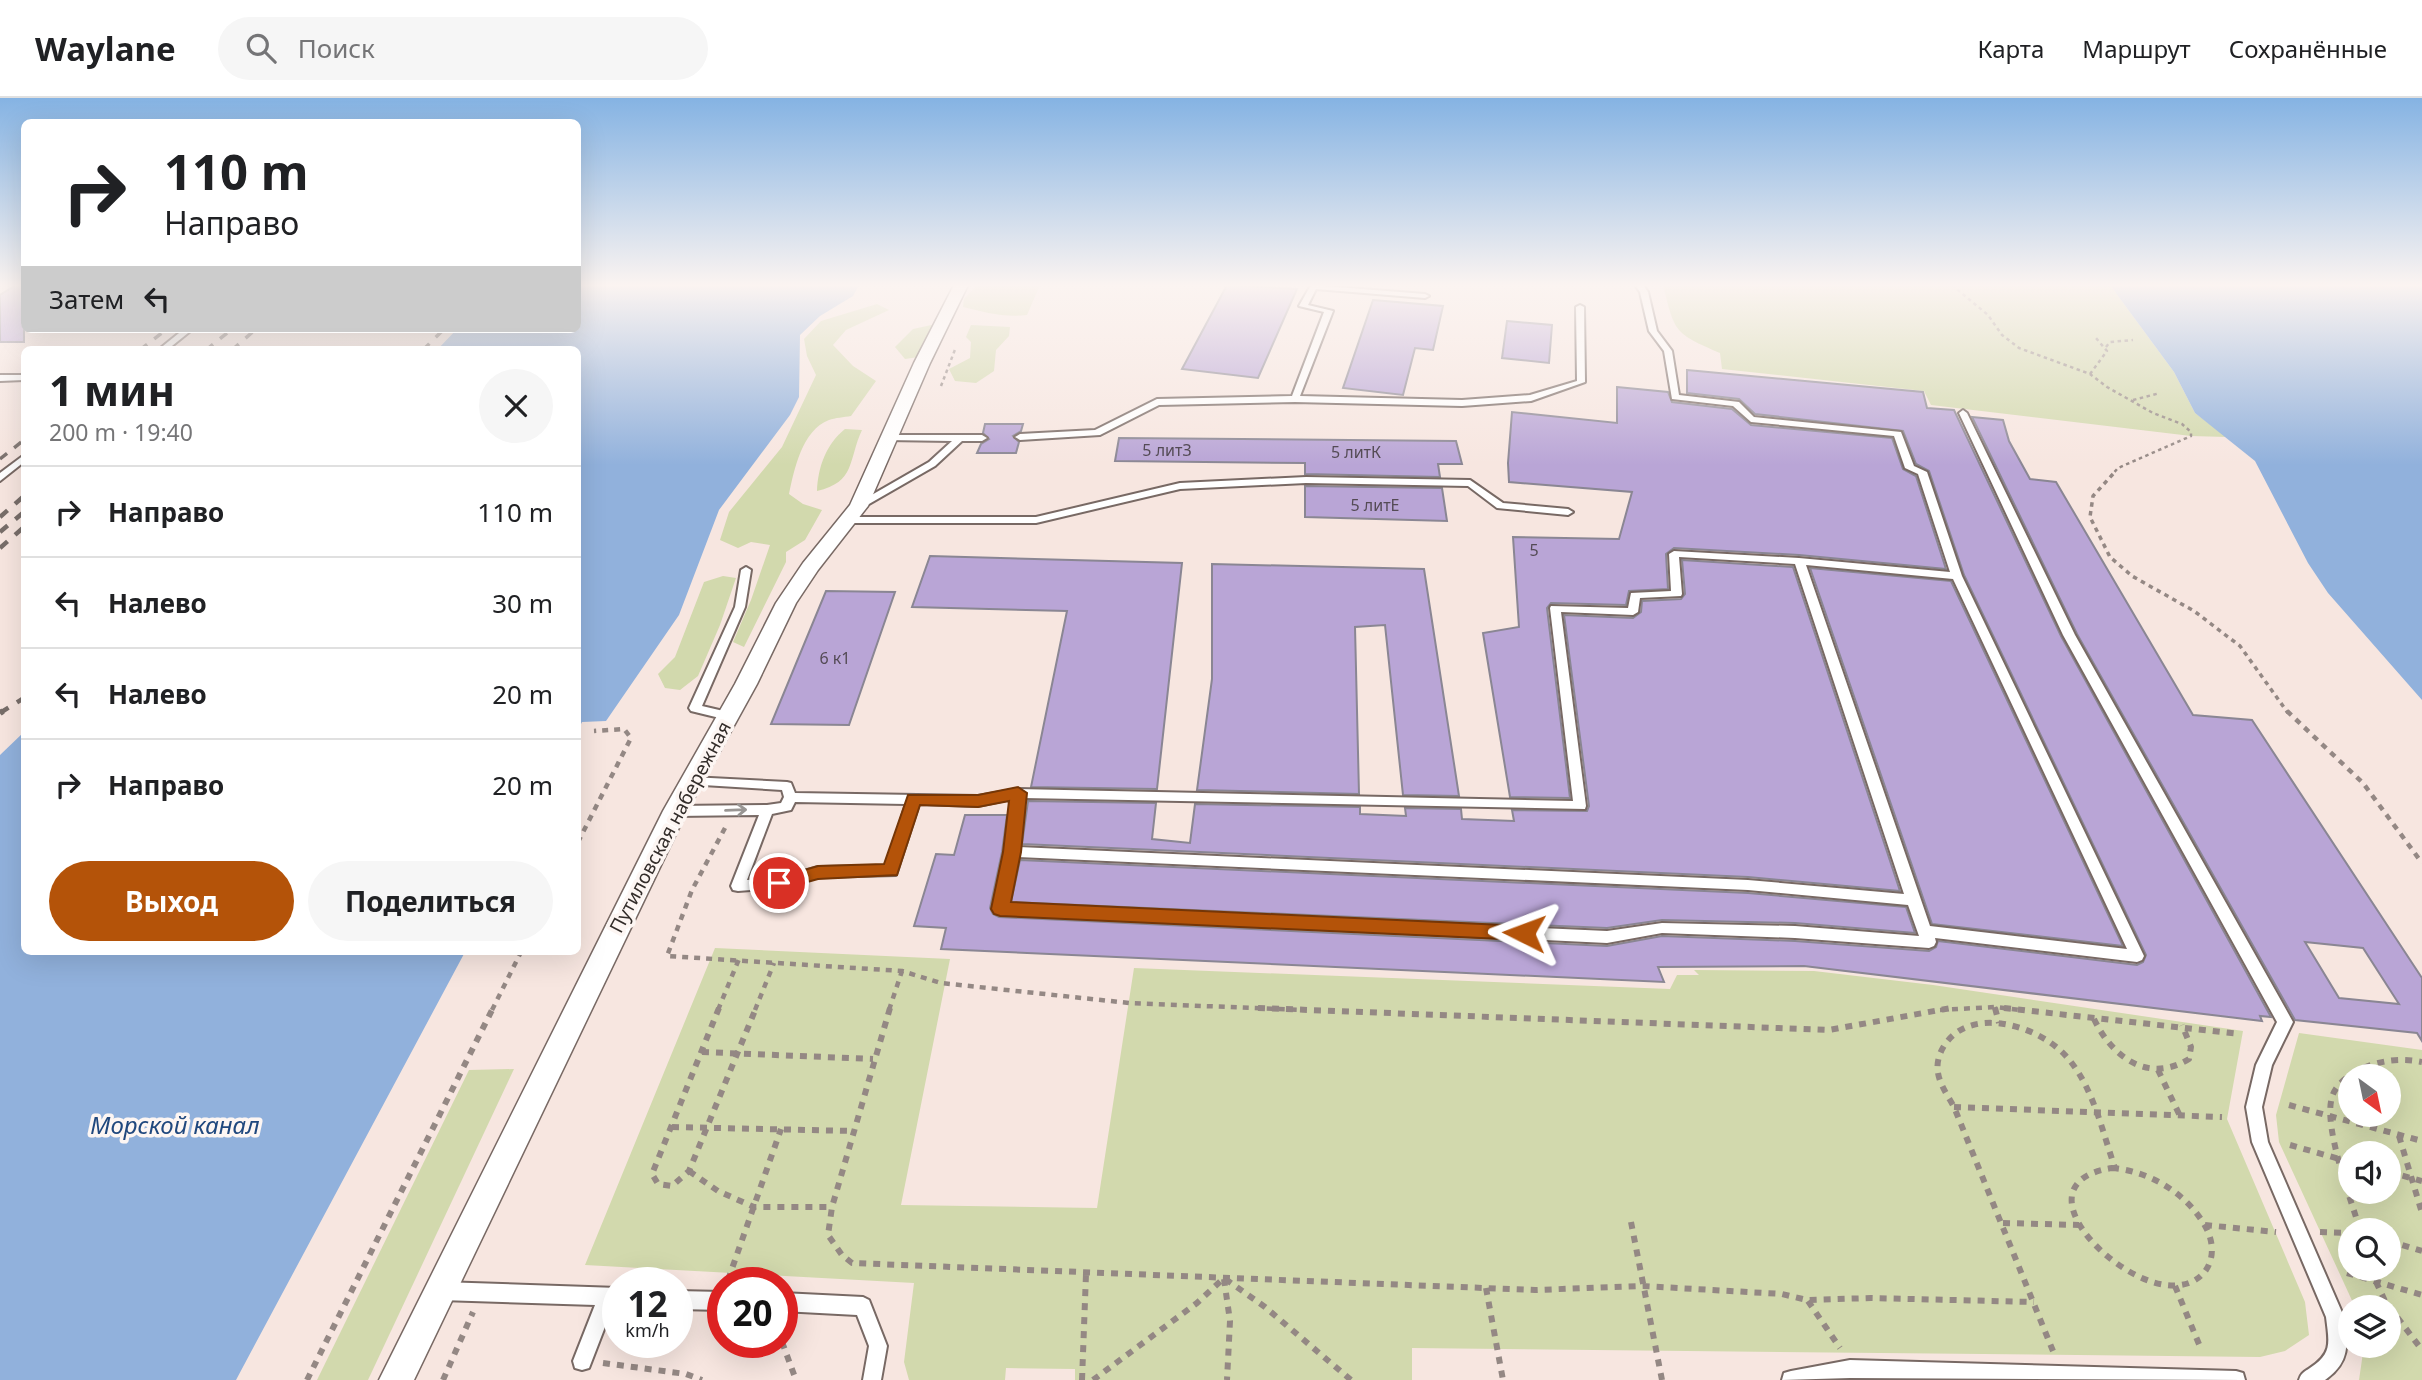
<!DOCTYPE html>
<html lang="ru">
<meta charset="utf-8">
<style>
:root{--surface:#fff;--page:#f6f6f6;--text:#202124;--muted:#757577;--line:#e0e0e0;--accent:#b45309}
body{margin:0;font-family:"Noto Sans",sans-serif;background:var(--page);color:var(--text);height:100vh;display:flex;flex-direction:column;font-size:26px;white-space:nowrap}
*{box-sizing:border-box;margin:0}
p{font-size:23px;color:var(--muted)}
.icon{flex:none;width:38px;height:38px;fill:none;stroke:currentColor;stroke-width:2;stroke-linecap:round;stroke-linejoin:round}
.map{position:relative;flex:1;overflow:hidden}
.sheet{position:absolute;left:21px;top:248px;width:560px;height:609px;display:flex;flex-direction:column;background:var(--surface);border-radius:10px;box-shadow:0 7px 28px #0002}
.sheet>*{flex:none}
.guide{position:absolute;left:21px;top:21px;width:560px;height:214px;border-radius:10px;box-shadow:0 7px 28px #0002;background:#fff;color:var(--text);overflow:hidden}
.needle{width:46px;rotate:147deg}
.fabs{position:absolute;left:2338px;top:966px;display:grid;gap:14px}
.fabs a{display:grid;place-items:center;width:63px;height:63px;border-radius:50%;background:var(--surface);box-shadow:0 7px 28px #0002;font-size:35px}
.speed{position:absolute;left:602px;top:1169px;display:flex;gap:14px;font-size:35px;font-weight:700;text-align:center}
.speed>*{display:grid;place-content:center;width:91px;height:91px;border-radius:50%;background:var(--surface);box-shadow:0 7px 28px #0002;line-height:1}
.speed small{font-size:18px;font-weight:400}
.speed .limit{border:10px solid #d22;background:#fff;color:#111}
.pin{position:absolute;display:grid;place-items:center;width:60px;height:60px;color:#fff;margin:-30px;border:4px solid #fff;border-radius:50%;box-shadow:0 2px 7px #0007}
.me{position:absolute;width:77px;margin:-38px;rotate:273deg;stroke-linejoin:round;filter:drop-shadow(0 0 5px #0008)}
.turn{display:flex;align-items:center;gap:24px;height:147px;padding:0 28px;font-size:32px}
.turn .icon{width:91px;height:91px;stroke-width:2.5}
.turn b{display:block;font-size:49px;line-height:60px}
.then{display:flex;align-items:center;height:66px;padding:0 28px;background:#0003;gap:14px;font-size:26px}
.round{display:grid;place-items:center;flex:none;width:74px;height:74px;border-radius:37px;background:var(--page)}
.head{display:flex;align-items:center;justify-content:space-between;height:119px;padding:0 28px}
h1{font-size:42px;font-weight:700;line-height:52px}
.primary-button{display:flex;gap:14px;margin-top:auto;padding:14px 28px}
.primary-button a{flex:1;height:80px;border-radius:42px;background:var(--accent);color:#fff;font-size:28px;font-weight:700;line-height:80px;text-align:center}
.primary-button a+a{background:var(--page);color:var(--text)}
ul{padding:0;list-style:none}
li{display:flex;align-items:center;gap:21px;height:91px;padding:0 28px;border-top:2px solid var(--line)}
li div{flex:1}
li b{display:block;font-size:26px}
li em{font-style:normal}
header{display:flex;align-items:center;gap:42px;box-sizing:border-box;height:98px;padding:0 35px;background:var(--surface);border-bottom:2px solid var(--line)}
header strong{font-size:33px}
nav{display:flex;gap:38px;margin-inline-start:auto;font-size:24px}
.search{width:490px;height:63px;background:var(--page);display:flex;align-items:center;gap:18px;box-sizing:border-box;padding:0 24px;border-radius:38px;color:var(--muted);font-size:26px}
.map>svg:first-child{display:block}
</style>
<header>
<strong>Waylane</strong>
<div class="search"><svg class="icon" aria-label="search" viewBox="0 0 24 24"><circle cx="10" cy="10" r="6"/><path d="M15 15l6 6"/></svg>Поиск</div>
<nav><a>Карта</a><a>Маршрут</a><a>Сохранённые</a></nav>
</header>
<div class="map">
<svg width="2422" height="1282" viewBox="0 0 2422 1282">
<rect width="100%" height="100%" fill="#f7e6e0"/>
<g fill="#d2d9ad" fill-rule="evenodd">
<path d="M977 187H1040L1027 217C1004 220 984 214 963 209L964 201Z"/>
<path d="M1663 187H2110L2174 274 2195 315 2227 339 2191 338 1931 307 1924 293 1722 271 1720 255C1674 235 1675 235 1663 187Z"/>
<path d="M877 206 889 212 846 232 833 247 853 268 876 283 851 318C844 319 835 320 829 322 802 332 794 372 789 396L803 406 822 412 805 442 786 454V464L744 549 733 544 751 502 770 447 751 444 738 450 720 442 729 414 782 349 816 277 807 258 804 241 821 223Z"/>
<polygon points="936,226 919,259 905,261 895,249 913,231"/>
<polygon points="971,227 1010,229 1009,238 996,252 994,273 976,285 955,283 949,271 970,260 971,244 966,239"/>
<path d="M845 331 862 332C848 362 856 384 817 393 818 369 826 346 845 331Z"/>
<polygon points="723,478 736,480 720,527 698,578 680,592 665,590 658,576 675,559 704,484"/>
<polygon points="715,850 950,861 901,1107 1097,1110 1134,870 1670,891 1677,877 1699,877 1694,872 1814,873 1933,887 2243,933 2227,1021 2305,1204 2309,1237 2285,1253 2260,1259 1412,1250 1412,1282 1075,1282 1075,1271 1006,1270 1005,1282 909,1282 904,1264 914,1185 585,1167"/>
<path d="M2299 935 2422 952V1282H2359L2364 1248H2389V1209H2355L2279 1044 2276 1017ZM2350 978H2389V1017H2350ZM2350 1055H2389V1094H2350ZM2350 1132H2389V1171H2350Z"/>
<polygon points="514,971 368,1282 317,1282 469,972"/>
</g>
<g fill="#91b1dc">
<polygon points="578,187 859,187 853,198 820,218 800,237 799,299 790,317 719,412 679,517 606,623 582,624 578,632 578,252 437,252 457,231 578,231"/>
<polygon points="2110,187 2422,187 2422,602 2328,495 2308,465 2255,363 2195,315 2174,274"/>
<polygon points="24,634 24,854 465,854 236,1282 0,1282 0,657"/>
</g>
<g fill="#b9a5d6" stroke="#8a8693" stroke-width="2" fill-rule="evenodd">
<polygon points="16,187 24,187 24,244 0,244 0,197"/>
<polygon points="1227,187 1297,191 1258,280 1182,271"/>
<polygon points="1373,202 1443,208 1433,252 1415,250 1403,297 1343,290"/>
<polygon points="1507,223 1552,227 1549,265 1502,260"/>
<polygon points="1687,272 1923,294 1927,310 1954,312 2061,538 2271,919 2260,918 2262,923 1804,868 1658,869 1664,884 941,851 946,830 914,828 936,756 954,757 965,717 1007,717 1002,754 990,810 993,816 999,819 1607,848 1662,838 1795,843 1929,853 1936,849 1938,843 2137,867 2143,864 2146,857 1964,477 1929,373 1916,366 1903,333 1755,316 1739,301 1687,295"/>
<polygon points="1617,289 1668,294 1672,304 1732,311 1751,327 1892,340 1903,371 1916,378 1946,471 1799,457 1674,450 1666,456 1668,491 1629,493 1626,507 1551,505 1547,510 1570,700 1510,699 1483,535 1519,529 1513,439 1619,441 1632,394 1509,384 1508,365 1512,314 1617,325"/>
<path d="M1972 319 2003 322 2009 343 2030 381 2056 384 2193 617 2252 622 2422 880V943L2417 935 2295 922 2077 536ZM2305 844 2363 850 2399 906 2339 900Z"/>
<polygon points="985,326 1023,326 1021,333 1013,338 1019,344 1016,355 977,355 981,346 989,341 983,335"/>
<polygon points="1119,340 1456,343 1462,366 1438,366 1440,379 1305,376 1305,365 1115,363"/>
<polygon points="1305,388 1442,390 1447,423 1305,419"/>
<polygon points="930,458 1182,465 1157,691 1031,689 1067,513 912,509"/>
<polygon points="1682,462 1793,469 1900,793 1748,779 1022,746 1028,703 1156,705 1152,741 1190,745 1195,706 1360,709 1360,716 1406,718 1405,710 1461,711 1462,721 1514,723 1512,712 1587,713 1589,708 1564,517 1633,520 1641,514 1642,503 1681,501 1685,496"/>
<polygon points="1212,466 1424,471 1459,698 1403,697 1385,527 1355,529 1359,696 1197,692 1212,581"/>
<polygon points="1810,470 1951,483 2123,848 1932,826"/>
<polygon points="826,493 895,494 849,627 771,626"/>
<polygon points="1020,762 1748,795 1906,809 1915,835 1795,825 1662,822 1607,830 1011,804"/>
</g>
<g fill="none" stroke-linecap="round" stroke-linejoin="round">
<defs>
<g id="service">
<polygon points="1311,187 1425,196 1429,198 1425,200 1316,191 1308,207 1333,213 1300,298 1462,302 1530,297 1577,283 1576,209 1580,207 1584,209 1585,284 1531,303 1462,308 1295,304 1159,307 1100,337 1020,342 1015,339 1020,336 1095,332 1157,301 1292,298 1324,214 1299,208"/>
<path d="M1635 187H1643L1648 194 1657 233 1672 253 1679 297 1739 304 1754 319 1901 334 1914 368 1927 374 1962 478 2144 858 2142 862 2137 864 1935 840 1936 844 1934 848 1929 850 1795 840 1662 835 1607 845 1000 816 995 815 993 811 1005 754 1011 701 978 708 919 706 896 777 818 779 779 790 738 793 733 792 731 788 759 717 675 718 670 716 669 713 670 710 675 708 767 707 781 705 784 699 782 692 687 686 685 683 691 679 787 684 791 685 795 695 978 698 1018 691 1573 703 1550 510 1551 508 1628 510 1631 495 1671 493 1669 456 1674 453 1799 460 1950 474 1918 376 1905 370 1894 338 1751 324 1733 308 1672 301 1664 253 1649 233 1640 194ZM1679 459 1795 466 1904 796 1748 782 1019 749 1024 700 1585 711 1586 708 1561 514 1633 517 1638 514 1640 500 1681 498 1682 496ZM1806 467 1953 481 2127 851 1930 828ZM795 704 906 706 886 768 818 769 779 780 747 782 772 716 791 712ZM1018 759 1748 792 1908 807 1919 838 1795 828 1662 825 1607 833 1008 806Z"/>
<polygon points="184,231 193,231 167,252 158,252"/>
<polygon points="0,277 24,277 24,282 0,283"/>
<path d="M1963 312 1967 315 2075 537 2293 924 2272 967 2262 1009 2268 1044 2344 1219C2348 1247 2350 1264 2325 1282H2299C2301 1275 2304 1274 2310 1270 2333 1255 2329 1244 2326 1219L2252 1044 2246 1009 2256 967 2277 924 2063 537 1959 315Z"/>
<polygon points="889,337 982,337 987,340 982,343 962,343 935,368 862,410 856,410 856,406 929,364 952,343 886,342 886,338"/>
<polygon points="24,357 24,364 0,383 0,375"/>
<polygon points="1306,379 1470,382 1503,405 1568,411 1573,414 1568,417 1497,410 1468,388 1306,385 1180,391 1036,425 846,425 841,422 846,419 1036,419 1180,385"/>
<polygon points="746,469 751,472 745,509 702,608 732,615 734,618 728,622 691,613 689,610 735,509 741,472"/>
<polygon points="441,1184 618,1190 618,1208 613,1208 589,1270 582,1272 575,1270 573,1263 595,1207 441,1202 435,1199 432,1193 435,1187"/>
<polygon points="677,1193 723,1194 723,1212 677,1211"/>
<polygon points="782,1195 863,1199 869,1202 887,1248 881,1282 863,1282 869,1248 857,1217 782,1213"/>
<polygon points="1850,1262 2236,1273 2243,1275 2245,1282 1850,1280 1782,1282 1784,1275 1791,1273"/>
</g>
<polygon id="minor" points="954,187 968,187 930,265 868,408 818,472 796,505 757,586 687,713 414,1282 379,1282 663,713 735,586 776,505 803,465 850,407 914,265"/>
</defs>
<use href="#service" stroke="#786964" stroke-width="4"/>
<use href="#minor" stroke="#786964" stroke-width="3"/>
<g stroke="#948884" stroke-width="2.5" stroke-dasharray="3.5 3.5" stroke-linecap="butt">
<polyline points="1952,187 1988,217 2002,237 2019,250 2090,276 2107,289 2153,315 2182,326 2191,334 2191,338 2118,370 2111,378"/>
<polyline points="2106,249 2110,244 2133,242"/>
<polyline points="2090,276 2107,253 2096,240"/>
<polyline points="941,288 956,249"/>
<polyline points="2133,302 2160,295"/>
</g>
<polyline stroke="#948884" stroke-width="3.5" stroke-dasharray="4.5 4.5" stroke-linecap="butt" points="2113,376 2093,398 2090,419 2110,459 2132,478 2194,513 2240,548 2288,615"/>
<g stroke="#948884" stroke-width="4.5" stroke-dasharray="6 6" stroke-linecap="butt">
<polyline points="2287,613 2363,685 2422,765"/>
<polyline points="725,730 692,792 667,858 902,873 941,885 1129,905 1303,912"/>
<polyline points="578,744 631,640 624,631 594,633"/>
<polyline points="1995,909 1996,912"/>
<polyline points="492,912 521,854"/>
<polyline points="718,912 739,861"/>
<polyline points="755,912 774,865"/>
<polyline points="889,912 902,873"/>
<polyline points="1940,912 1995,909 2020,912"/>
</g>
<g stroke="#948884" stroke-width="6" stroke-dasharray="7 7" stroke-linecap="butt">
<polyline points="719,910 652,1076 658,1086 672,1088 689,1073 756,910"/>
<polyline points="890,910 832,1109 828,1137 842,1157 852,1165 1535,1192 1643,1188 1782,1196 1807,1202 1871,1200 2034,1204"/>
<polyline points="1258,910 1829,932 1951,910"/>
<polyline points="1995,910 1999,925"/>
<polyline points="2004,910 2240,936"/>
<path d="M2094 921C2112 959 2148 986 2189 961L2191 949 2182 927"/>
<polyline points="702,954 873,961"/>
<polyline points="2158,972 2180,1018"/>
<polyline points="2289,1007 2422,1043"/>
<polyline points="1954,1009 2222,1019"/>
<polyline points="672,1029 854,1033"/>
<polyline points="2399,1038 2422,1115"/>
<polyline points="2290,1047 2350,1064"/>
<path d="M2112 1070C2148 1073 2185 1094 2204 1126 2224 1159 2204 1192 2166 1187 2108 1180 2019 1084 2112 1070Z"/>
<polyline points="689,1073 718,1093 754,1109 832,1109"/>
<polyline points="2389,1074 2422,1083"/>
<polyline points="1631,1124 1662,1282"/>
<polyline points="2003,1125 2079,1127"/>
<polyline points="2205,1127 2276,1134"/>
<path d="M2360 1132C2351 1101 2323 1029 2332 999 2336 985 2351 976 2363 970 2382 962 2402 960 2422 964"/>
<polyline points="2320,1134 2350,1135"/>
<polyline points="2389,1143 2422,1153"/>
<polyline points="2370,1171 2385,1203 2422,1252"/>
<polyline points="2347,1175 2422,1197"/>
<polyline points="1224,1181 1230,1223 1227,1282"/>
<polyline points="728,1182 781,1031"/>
<polyline points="2175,1188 2201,1251"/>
<polyline points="1486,1190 1503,1282"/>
<polyline points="1808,1203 1840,1250"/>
<polyline points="782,1244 796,1282"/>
<path d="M2053 1253 1954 1009C1948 998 1940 987 1938 975 1936 964 1940 953 1946 945 1973 908 2038 928 2065 957 2093 987 2102 1033 2115 1070"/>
<polyline points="603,1265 686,1276 702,1282"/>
<polyline points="307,1282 493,910"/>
<polyline points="443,1282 473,1214"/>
<polyline points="1082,1282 1086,1176"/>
<polyline points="1093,1282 1197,1205 1224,1180 1265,1209 1351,1282"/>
</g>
<use href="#service" fill="#fff" fill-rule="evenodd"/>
<use href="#minor" fill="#fff" fill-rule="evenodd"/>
<g stroke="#786e6a" stroke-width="3.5" stroke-dasharray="9 9" stroke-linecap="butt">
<polyline points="140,252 167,231"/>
<polyline points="206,252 232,231"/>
<polyline points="232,252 256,231"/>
<polyline points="423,252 444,231"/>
<polyline points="0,361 24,342"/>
</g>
<g stroke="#786e6a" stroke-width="4.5" stroke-dasharray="10 10" stroke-linecap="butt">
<polyline points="0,419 24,398"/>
<polyline points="0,434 24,414"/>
<polyline points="0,450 24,429"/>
<polyline points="0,615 24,600"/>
</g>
<polyline stroke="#786e6a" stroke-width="6" stroke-dasharray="13 13" stroke-linecap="butt" points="0,615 3,613"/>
</g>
<defs><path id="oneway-shaft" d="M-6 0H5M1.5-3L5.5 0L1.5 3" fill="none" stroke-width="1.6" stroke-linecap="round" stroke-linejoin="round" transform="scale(1.75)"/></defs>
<use stroke="#999694" href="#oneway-shaft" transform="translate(736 712) rotate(-2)"/>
<linearGradient id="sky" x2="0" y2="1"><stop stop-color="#85b3e3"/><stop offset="0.51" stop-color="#fbf4f1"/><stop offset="1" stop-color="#fbf4f1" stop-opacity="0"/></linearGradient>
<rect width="2422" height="367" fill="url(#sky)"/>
<polygon fill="#b45309" stroke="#753606" stroke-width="2" points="1018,689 1027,695 1021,754 1011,804 1524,828 1531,830 1533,835 1531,840 1524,842 1000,818 994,816 991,811 1003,754 1009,703 978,709 920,707 897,777 818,781 779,792 773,790 770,785 773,781 818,768 884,766 908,697 978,697"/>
<g text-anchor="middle" stroke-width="7" stroke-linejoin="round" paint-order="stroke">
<g font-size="16" fill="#544b55">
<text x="1167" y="358">5 литЗ</text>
<text x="1356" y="360">5 литК</text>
<text x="1375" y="413">5 литЕ</text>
<text x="1534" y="458">5</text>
<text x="835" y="566">6 к1</text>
</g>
<g font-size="19" fill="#332d2a" stroke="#fdf6f3">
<text transform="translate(670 729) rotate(-62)" y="7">Путиловская набережная</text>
</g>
<g font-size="24" font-style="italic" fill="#20487e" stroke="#fdf6f3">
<text x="175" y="1036">Морской канал</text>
</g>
</g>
</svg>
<div class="fabs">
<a><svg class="needle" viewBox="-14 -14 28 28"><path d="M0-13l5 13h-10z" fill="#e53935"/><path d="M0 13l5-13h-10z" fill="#757577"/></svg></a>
<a><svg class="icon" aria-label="sound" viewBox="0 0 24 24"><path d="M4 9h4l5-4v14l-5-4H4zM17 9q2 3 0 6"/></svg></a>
<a><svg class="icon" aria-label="search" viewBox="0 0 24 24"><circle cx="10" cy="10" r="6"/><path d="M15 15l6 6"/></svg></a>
<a><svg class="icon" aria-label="layers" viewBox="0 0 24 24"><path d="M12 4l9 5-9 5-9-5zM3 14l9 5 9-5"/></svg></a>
</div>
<div class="speed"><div>12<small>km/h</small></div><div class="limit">20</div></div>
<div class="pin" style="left:779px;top:785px;background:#d93025"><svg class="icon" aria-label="arrive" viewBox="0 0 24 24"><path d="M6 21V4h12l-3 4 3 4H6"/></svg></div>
<svg class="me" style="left:1524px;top:835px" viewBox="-20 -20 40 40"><path d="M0-17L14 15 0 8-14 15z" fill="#b45309" stroke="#fff" stroke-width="4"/></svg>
<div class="guide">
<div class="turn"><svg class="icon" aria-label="right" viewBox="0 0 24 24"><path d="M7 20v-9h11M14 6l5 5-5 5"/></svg><div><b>110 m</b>Направо</div></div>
<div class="then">Затем<svg class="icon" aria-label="left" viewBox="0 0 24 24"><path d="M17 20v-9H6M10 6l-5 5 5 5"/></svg></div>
</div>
<section class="sheet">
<div class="head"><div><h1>1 мин</h1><p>200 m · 19:40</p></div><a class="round"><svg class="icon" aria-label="close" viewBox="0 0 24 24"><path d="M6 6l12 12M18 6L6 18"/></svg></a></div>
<ul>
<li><svg class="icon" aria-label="right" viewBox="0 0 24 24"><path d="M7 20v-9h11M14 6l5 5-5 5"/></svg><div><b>Направо</b></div><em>110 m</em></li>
<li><svg class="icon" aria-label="left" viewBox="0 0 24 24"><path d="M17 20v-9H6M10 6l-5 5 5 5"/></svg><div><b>Налево</b></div><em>30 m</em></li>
<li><svg class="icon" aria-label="left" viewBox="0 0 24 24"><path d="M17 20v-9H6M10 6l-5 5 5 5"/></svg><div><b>Налево</b></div><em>20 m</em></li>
<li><svg class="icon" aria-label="right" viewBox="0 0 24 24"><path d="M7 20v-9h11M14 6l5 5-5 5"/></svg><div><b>Направо</b></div><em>20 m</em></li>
</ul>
<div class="primary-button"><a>Выход</a><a>Поделиться</a></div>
</section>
</div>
